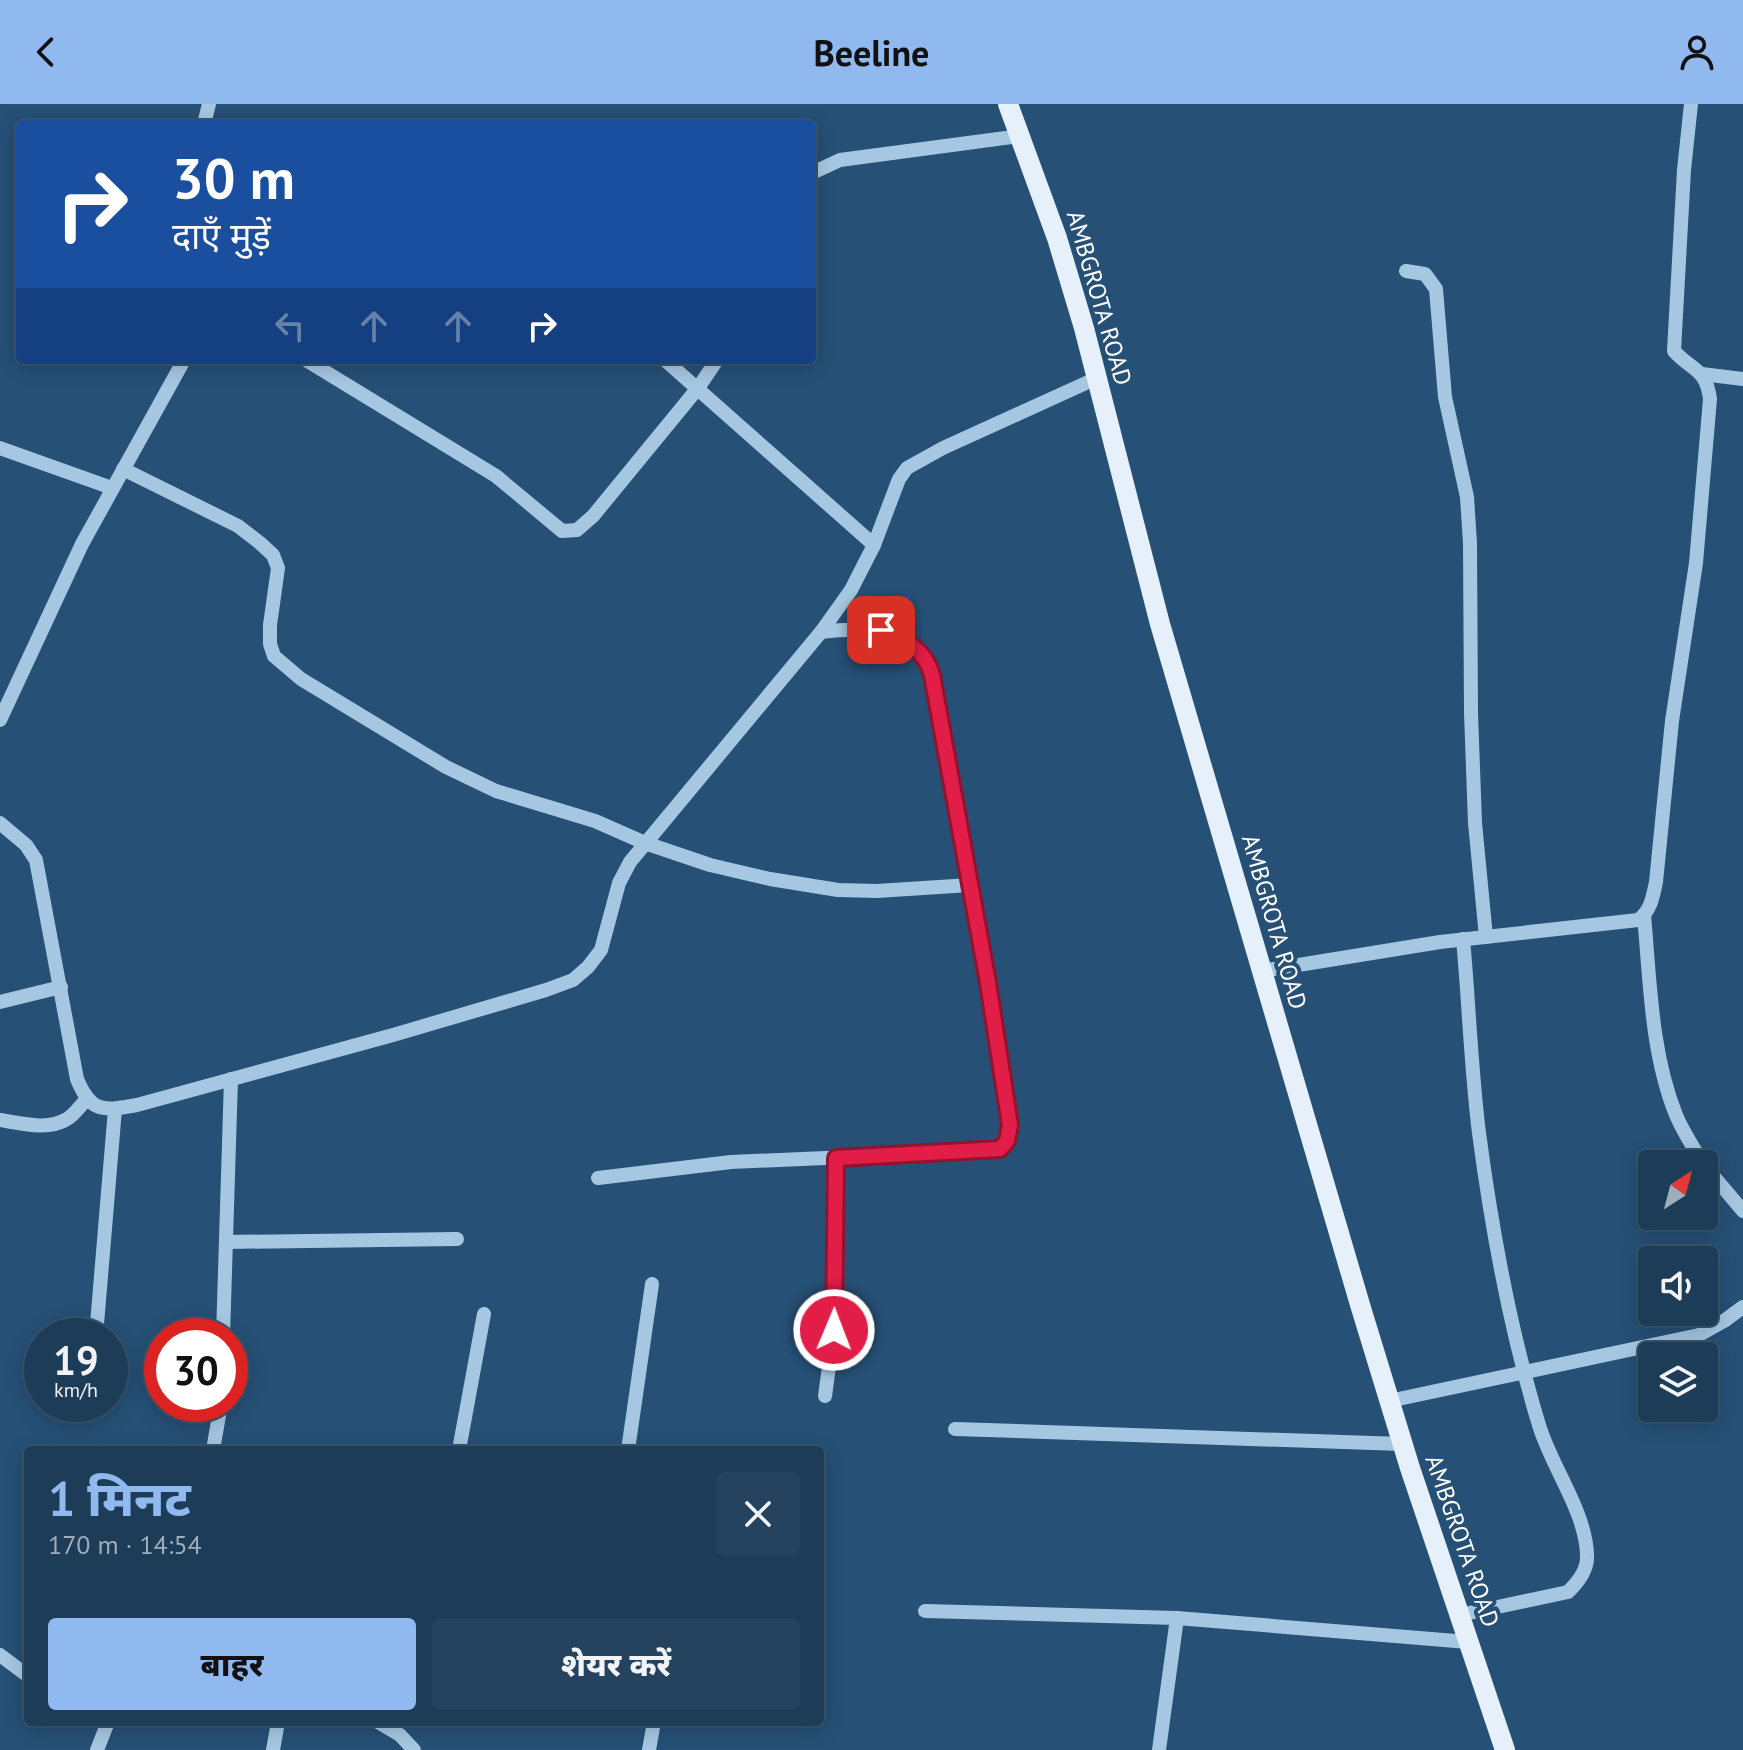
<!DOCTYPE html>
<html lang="hi">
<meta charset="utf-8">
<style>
:root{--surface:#1c3c58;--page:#25435e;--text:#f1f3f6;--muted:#a0adba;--line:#3a566e;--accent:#90b9f0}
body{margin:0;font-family:"PT Sans","Noto Sans Devanagari",sans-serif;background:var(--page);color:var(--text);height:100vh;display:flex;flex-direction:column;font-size:30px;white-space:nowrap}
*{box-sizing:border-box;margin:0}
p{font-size:26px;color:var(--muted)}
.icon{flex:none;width:44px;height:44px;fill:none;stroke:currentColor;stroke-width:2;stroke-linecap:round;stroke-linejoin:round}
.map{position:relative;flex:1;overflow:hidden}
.panel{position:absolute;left:24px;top:1342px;width:800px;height:280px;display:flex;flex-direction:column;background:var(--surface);border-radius:8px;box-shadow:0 4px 20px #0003,0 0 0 2px var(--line)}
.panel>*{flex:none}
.top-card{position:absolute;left:16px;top:16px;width:800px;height:244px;border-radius:8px;box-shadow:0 4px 20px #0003,0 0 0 2px var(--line);background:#1a4fa0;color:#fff;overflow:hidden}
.needle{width:52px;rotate:36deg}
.controls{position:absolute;left:1638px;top:1046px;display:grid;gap:16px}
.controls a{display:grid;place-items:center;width:80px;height:80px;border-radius:8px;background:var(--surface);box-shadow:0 4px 20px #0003,0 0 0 2px var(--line);font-size:40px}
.speed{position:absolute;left:24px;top:1214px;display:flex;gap:16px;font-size:40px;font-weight:700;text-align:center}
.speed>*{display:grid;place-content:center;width:104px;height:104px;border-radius:50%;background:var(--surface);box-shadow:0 4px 20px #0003,0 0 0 2px var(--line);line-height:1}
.speed small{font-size:20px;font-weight:400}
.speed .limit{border:12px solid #d22;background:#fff;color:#111}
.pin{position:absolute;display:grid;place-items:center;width:68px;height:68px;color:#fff;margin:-34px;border-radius:16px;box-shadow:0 4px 12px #0006}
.me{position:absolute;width:88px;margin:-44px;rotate:1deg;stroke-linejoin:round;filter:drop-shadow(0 0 6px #0008)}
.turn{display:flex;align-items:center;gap:28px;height:168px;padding:0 24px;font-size:36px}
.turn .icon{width:104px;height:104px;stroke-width:2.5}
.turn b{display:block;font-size:56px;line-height:68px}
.lanes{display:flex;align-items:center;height:76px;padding:0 24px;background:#0003;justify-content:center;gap:40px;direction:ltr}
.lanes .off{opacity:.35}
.round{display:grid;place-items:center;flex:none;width:84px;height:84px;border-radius:8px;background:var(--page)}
.overview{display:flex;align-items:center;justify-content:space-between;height:136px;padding:0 24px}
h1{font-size:48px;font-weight:800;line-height:60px;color:var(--accent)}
.button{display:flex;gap:16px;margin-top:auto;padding:16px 24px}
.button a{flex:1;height:92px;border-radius:8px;background:var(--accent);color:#111;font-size:32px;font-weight:800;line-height:92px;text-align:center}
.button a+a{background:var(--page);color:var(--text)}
header{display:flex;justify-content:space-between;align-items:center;height:104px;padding:0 24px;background:var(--accent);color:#111;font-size:36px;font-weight:800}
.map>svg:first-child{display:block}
</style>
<header><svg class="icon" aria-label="back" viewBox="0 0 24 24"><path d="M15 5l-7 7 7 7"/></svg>Beeline<svg class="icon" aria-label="person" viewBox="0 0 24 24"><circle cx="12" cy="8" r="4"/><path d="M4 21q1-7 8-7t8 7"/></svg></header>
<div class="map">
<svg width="1743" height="1646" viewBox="0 0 1743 1646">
<rect width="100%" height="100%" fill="#265076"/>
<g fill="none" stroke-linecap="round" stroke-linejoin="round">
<g stroke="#a6c7e2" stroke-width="14">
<polyline points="204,20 209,0"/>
<polyline points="812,69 840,56 1020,32"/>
<polyline points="1406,167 1425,170 1436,185 1445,293 1467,393 1470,439 1471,609 1475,719 1486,833"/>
<polyline points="306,256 496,372 562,427 577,426 593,412 698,284 717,256"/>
<polyline points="665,256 874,441"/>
<polyline points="1702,270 1743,275"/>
<polyline points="0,344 112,384"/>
<polyline points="123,365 238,422 260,439 273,451 278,464 270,521 270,540 274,552 301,575 446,663 496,687 595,717 645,739 710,761 770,775 838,786 877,787 970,781"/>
<polyline points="0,616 82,440 184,256"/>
<path d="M0 719 26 741 36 756 77 975C91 1009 103 1007 137 1001L393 931 546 886 573 876 588 863 601 846 619 779 630 758 821 528 851 486 874 441 899 375 907 364 943 344 1097 274"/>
<path d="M1644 811C1650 877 1651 949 1676 1011 1683 1028 1694 1044 1703 1060"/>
<path d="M1261 867 1440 838 1638 816C1651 807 1653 792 1656 778L1672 617 1696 459 1710 295C1706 264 1692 267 1674 247L1684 66 1691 0"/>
<polyline points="0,898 61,883"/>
<path d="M0 1016C20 1019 48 1027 67 1015 74 1011 80 1002 86 996"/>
<polyline points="1704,1061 1743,1107"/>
<path d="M598 1074 731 1058 986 1047C1004 1045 1007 1039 1010 1021L988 879 928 557C898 523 863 523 821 528"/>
<polyline points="226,1138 457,1135"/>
<polyline points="96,1232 115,1005"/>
<polyline points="223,1232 231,975"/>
<polyline points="825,1292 834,1226 836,1054"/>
<polyline points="1389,1297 1699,1231 1724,1217 1743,1203"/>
<polyline points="955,1325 1402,1340"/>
<polyline points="213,1346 221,1300"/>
<polyline points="459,1346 484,1210"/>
<polyline points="628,1346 652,1180"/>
<polyline points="925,1507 1177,1514 1468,1538"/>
<path d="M1460 1511 1568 1488C1578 1478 1588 1466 1587 1451 1586 1408 1551 1362 1539 1321 1510 1226 1492 1127 1479 1029 1471 965 1469 900 1463 835"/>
<polyline points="0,1551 28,1572"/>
<polyline points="378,1618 400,1631 414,1646"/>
<polyline points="97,1646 108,1618"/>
<polyline points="273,1646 278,1618"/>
<polyline points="649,1646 654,1618"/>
<polyline points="1159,1646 1177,1514"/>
</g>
<polyline stroke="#e5f0fb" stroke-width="20" points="1008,0 1057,134 1084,224 1160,520 1361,1204 1410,1364 1505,1646"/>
</g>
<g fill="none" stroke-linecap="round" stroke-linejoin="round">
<defs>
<path id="route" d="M834 1226 836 1054 1000 1045 1007 1037 1010 1021 988 879 932 571C925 545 905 536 881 526"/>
</defs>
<use href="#route" stroke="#92132f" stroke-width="20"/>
<use href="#route" stroke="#e11d48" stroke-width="14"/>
</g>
<g text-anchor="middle" stroke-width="8" stroke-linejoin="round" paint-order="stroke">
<g font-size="24" fill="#fff" stroke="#265076">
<text transform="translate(1099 194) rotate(74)" y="8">AMBGROTA ROAD</text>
<text transform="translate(1274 818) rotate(74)" y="8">AMBGROTA ROAD</text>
<text transform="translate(1462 1437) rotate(71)" y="8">AMBGROTA ROAD</text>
</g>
</g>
</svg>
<div class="controls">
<a><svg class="needle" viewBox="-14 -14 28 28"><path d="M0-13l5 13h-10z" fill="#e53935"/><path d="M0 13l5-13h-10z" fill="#a0adba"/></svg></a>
<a><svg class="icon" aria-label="sound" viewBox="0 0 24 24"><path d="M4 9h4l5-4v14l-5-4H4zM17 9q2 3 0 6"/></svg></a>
<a><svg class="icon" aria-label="layers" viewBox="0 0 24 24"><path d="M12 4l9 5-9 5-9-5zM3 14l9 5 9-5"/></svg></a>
</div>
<div class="speed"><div>19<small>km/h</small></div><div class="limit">30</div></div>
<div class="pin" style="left:881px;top:526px;background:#d93025"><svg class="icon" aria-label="arrive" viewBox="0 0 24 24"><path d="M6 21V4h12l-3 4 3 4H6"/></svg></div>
<svg class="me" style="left:834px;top:1226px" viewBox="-20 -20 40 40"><circle r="17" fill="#e11d48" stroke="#fff" stroke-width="3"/><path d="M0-11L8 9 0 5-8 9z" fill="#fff"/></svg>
<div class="top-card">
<div class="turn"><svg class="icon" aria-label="right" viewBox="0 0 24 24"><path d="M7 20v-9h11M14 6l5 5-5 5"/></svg><div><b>30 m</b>दाएँ मुड़ें</div></div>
<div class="lanes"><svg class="icon off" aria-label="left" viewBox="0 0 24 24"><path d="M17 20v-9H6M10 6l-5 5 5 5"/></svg><svg class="icon off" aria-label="ahead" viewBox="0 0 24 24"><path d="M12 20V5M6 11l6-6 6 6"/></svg><svg class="icon off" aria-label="ahead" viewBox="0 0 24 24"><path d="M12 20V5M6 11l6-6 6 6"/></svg><svg class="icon" aria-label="right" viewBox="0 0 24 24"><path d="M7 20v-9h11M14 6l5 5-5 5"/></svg></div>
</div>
<section class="panel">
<div class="overview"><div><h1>1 मिनट</h1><p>170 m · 14:54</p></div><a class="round"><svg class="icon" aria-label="close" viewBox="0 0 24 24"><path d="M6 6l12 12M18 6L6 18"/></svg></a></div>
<div class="button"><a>बाहर</a><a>शेयर करें</a></div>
</section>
</div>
